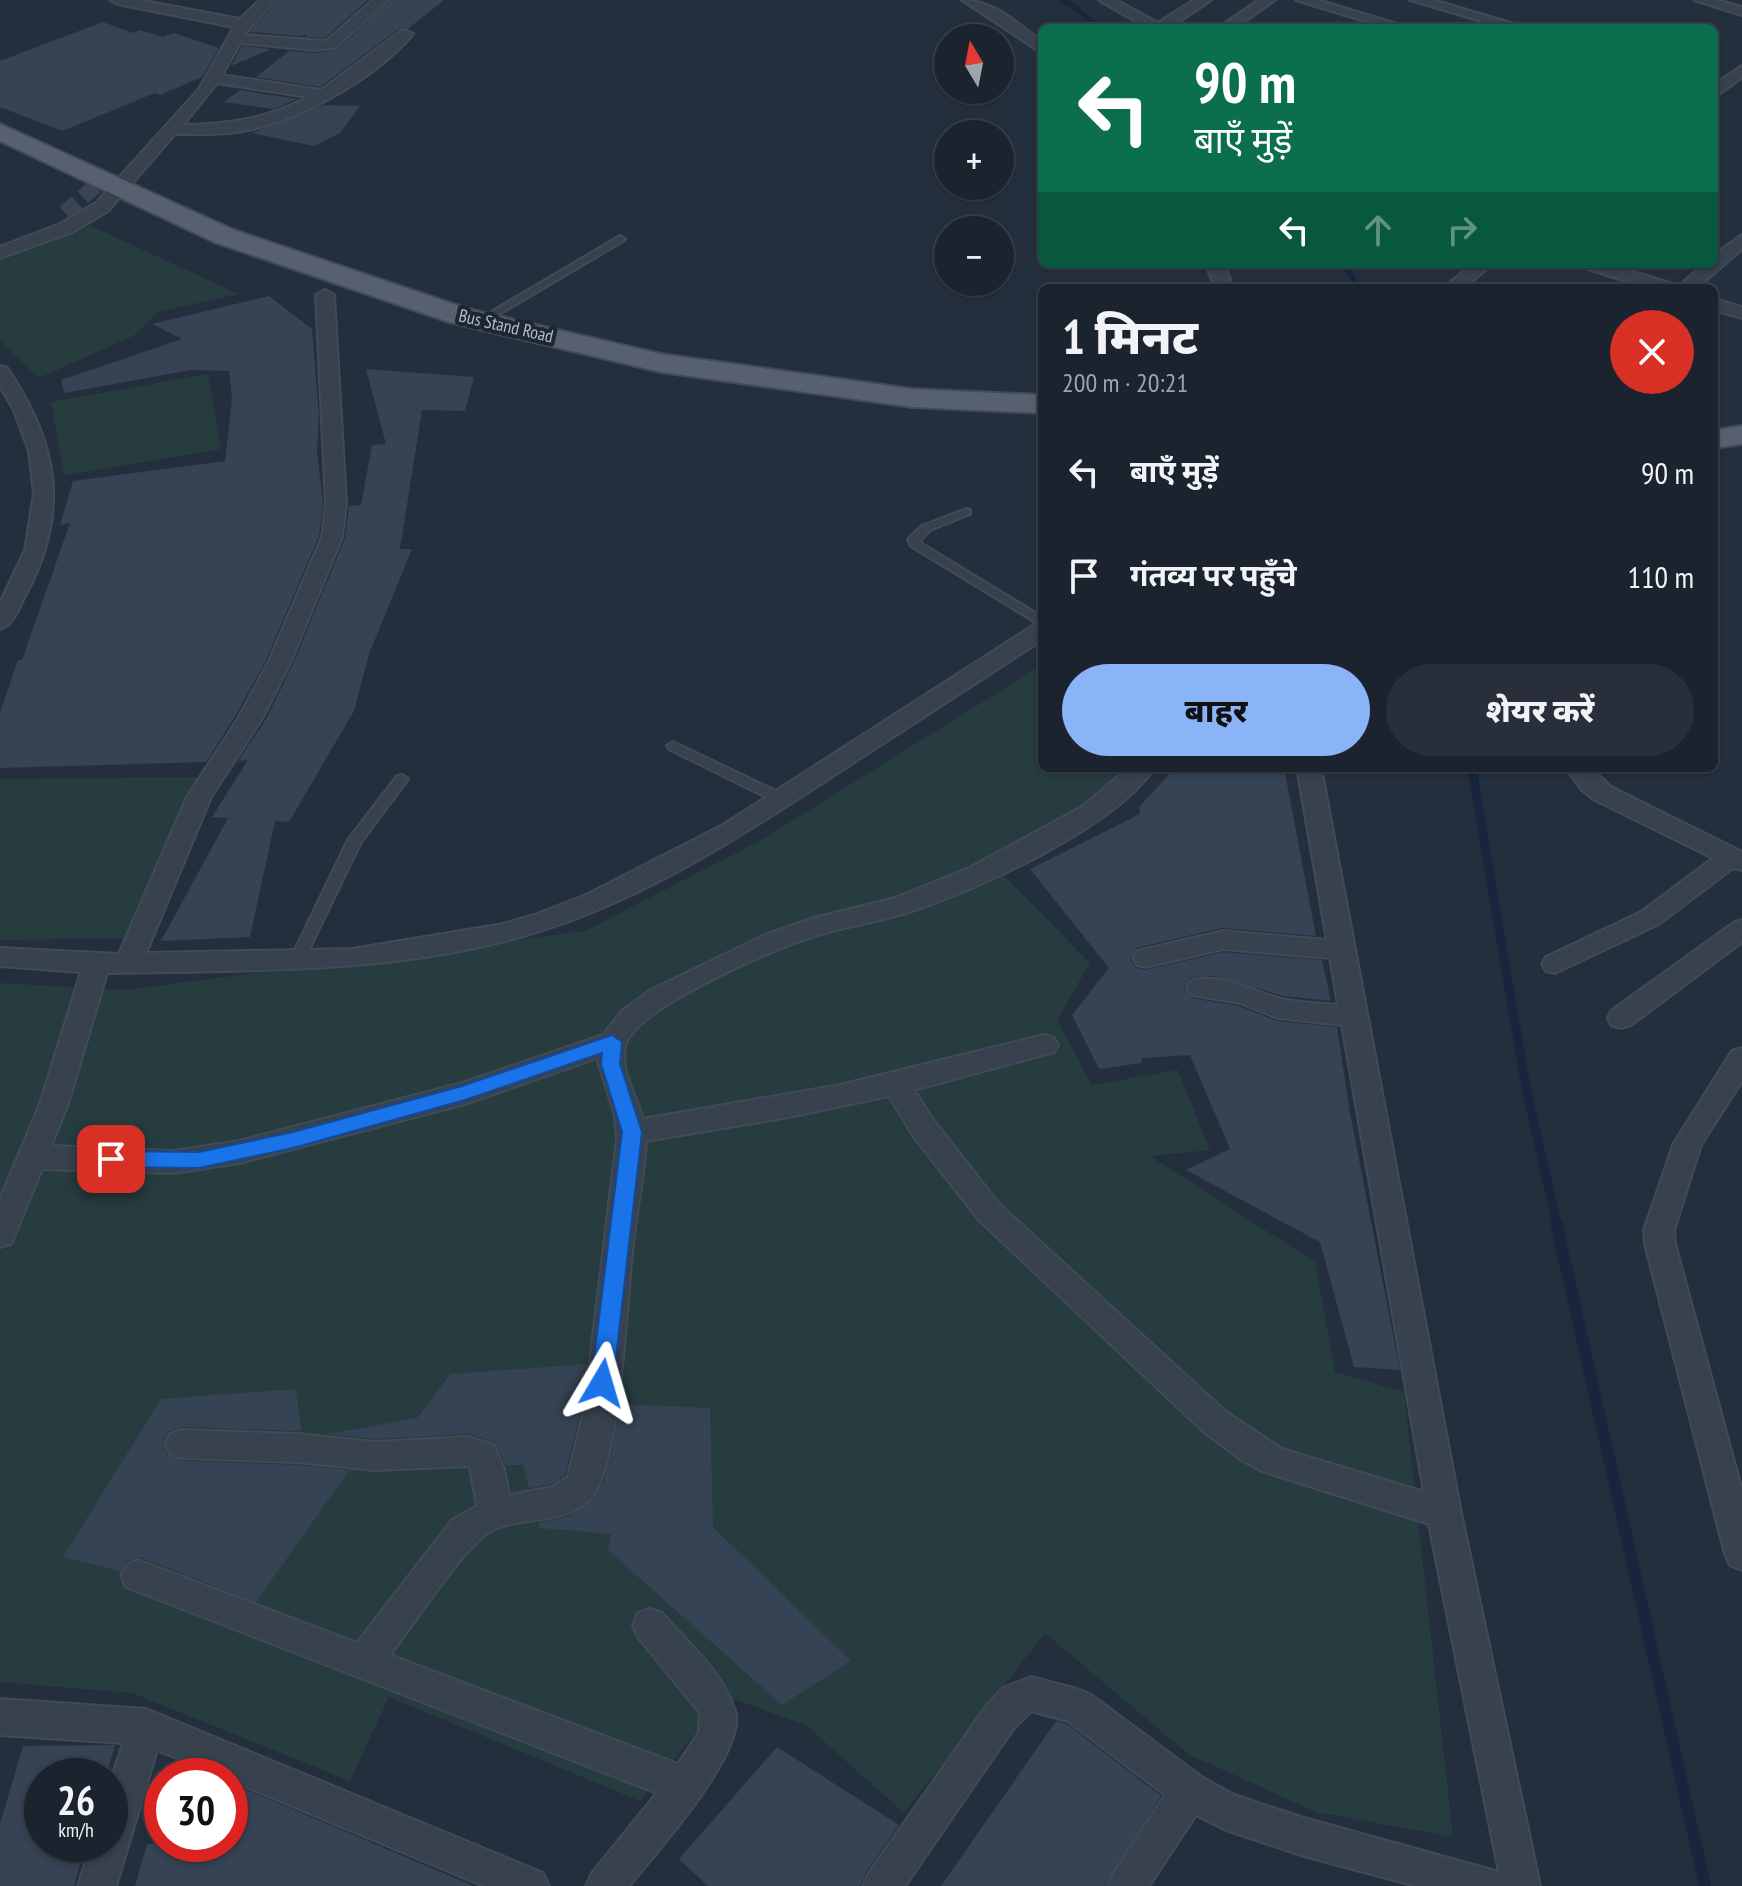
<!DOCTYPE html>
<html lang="hi">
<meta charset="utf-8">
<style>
:root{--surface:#1b232e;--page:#282f3a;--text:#f1f3f6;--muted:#a0a4aa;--line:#39404a;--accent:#8ab4f8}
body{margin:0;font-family:"PT Sans Narrow","Noto Sans Devanagari",sans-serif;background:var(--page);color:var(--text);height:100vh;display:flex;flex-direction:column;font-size:30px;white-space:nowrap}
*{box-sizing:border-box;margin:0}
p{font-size:26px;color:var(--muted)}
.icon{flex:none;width:44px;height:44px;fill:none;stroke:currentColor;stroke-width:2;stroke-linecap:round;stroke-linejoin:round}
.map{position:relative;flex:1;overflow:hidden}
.panel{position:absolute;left:1038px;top:284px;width:680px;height:488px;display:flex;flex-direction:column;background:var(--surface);border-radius:12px;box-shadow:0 2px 6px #0004,0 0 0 2px var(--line)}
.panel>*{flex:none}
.top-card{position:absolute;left:1038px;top:24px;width:680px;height:244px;border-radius:12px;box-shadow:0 2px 6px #0004,0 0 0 2px var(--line);background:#0b6e4f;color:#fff;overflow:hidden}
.needle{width:52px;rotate:350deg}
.controls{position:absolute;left:934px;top:24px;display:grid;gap:16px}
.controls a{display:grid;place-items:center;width:80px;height:80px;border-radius:50%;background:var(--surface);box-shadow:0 2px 6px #0004,0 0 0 2px var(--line);font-size:40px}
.speed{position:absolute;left:24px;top:1758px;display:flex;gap:16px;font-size:40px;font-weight:700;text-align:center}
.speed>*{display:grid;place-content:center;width:104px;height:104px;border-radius:50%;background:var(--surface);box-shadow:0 2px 6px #0004,0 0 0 2px var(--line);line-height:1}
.speed small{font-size:20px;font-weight:400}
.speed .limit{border:12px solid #d22;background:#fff;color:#111}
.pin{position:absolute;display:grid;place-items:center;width:68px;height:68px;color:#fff;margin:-34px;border-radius:16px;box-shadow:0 4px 12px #0006}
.me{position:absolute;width:88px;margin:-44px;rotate:7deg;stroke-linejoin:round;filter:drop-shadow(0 0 6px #0008)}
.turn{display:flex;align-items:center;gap:28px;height:168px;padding:0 24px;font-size:36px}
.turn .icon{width:104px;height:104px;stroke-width:2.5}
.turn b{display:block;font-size:56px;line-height:68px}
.lanes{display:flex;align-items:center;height:76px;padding:0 24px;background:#0003;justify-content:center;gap:40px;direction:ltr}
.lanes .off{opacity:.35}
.round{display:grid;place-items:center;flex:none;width:84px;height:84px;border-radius:42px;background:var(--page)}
.headline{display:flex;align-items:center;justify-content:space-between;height:136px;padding:0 24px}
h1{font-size:48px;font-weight:800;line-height:60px}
.action{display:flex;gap:16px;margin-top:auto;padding:16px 24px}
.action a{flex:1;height:92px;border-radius:48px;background:var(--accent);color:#111;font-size:32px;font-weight:800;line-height:92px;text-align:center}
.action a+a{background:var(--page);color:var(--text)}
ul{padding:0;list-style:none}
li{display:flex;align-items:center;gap:24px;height:104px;padding:0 24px}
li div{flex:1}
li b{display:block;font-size:30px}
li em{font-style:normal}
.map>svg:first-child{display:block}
</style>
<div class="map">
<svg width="1742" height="1886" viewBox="0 0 1742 1886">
<rect width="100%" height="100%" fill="#242f3e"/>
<g fill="#263c3f">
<polygon points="89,225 239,294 158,312 133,336 39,378 0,341 0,255"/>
<polygon points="208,374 221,449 64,475 51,402"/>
<polygon points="1042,665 1042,768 1159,768 993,865 1090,963 1057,1020 1092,1085 1178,1070 1210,1150 1150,1156 1315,1262 1335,1372 1404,1392 1453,1837 1316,1812 1188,1754 1045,1633 904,1813 807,1726 726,1696 640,1801 389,1697 350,1781 132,1693 0,1682 0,983 124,990 585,931 761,840"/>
<polygon points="199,777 178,876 148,938 0,940 0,779"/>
</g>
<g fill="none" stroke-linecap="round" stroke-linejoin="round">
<g stroke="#17263c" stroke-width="5">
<polyline points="1061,0 1075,7 1099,28"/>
<polyline points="1344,264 1359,288"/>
</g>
<polyline stroke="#17263c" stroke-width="9" points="1472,768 1526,1088 1557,1224"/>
<polyline stroke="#17263c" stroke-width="12" points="1556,1222 1705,1886"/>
</g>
<g fill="#364354">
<polygon points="278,0 368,0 325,38 307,37 307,34 301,36 250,32"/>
<polygon points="391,0 444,0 409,28 399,29 320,87 256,77 289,51 314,53 337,50"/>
<polygon points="103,22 133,33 140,30 163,37 174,33 219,48 202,77 160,95 155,93 62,131 0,107 0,61"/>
<polygon points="242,46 271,49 231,66"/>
<polygon points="240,90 298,99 273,109 224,102"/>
<polygon points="323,105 360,106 340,133 314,146 252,133"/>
<polygon points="269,296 312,329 319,415 317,450 323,505 319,536 266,660 236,715 206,762 0,768 0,713 18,660 22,660 70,523 60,525 73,481 225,461 232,399 229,371 191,370 64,393 61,380 182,339 152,324"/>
<polygon points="366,369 474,377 465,411 422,410 400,549 412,549 369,654 354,711 289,822 275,821 250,937 161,941 228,818 212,817 248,760 238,761 266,719 294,662 345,538 349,506 361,505 372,445 386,444"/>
<polygon points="1175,768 1284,768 1316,936 1222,928 1136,948 1130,959 1136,968 1145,970 1223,952 1322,960 1331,1001 1283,996 1214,976 1190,978 1184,989 1191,998 1239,1006 1277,1021 1337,1027 1350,1113 1400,1370 1354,1367 1320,1242 1186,1170 1230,1149 1190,1055 1143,1058 1141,1063 1099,1069 1072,1015 1109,968 1030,869 1140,814 1139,807"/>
<polygon points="587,1364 581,1409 565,1475 552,1484 529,1488 523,1465 506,1465 495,1442 469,1434 374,1439 328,1434 417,1418 450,1374"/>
<polygon points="296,1389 301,1431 181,1427 169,1431 162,1443 167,1455 181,1461 298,1465 357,1471 349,1471 256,1602 139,1557 125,1562 120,1571 63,1557 161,1399"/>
<polygon points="621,1404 710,1408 713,1527 851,1661 782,1705 608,1550 611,1534 540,1528 538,1523 569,1516 594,1499 604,1480 612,1452"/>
<polygon points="1056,1721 1067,1724 1161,1796 1105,1886 941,1886"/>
<polygon points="115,1745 106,1776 42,1776 42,1844 86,1844 74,1886 0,1886 0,1824 23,1746"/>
<polygon points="777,1747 899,1825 867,1871 860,1886 708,1886 679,1859"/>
<polygon points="230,1783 472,1885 472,1886 135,1886 147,1844 230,1844"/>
</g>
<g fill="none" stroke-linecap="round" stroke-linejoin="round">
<polyline stroke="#3a4453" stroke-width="16" stroke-dasharray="16 8" stroke-linecap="butt" points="65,213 105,177"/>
<defs>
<g id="service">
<polygon points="620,236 625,239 623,241 484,323 476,321"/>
<polygon points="966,509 970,510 970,514 930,530 920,540 922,544 1042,617 1042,626 911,546 908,539 922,526"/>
<polygon points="673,742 786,796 788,799 781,803 776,802 669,749 667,746"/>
<polygon points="402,775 408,779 361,842 302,964 292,964 290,960 348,840 397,776"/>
</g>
<g id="minor">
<path d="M110 0H139L240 19 260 0H275L244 35 326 41 373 0H388L335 48 314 50 240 43 222 75 321 90 401 31 406 30 413 34C374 80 296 123 237 132 216 135 195 134 175 134L108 211 72 232 0 258V247L60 224 96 203 199 89 234 27 117 4ZM217 83 308 97C268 119 228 124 183 125Z"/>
<path d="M962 0C994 0 1018 24 1042 42V53Z"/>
<polygon points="1099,0 1116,0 1158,23 1194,0 1211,0 1169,28 1147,28"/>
<polygon points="1259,0 1275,0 1235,28 1218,28"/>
<polygon points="1296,0 1318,0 1410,28 1387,28"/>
<polygon points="1410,0 1433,0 1528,28 1505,28"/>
<polygon points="1694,0 1717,0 1742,7 1742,15"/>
<polygon points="1742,66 1742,77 1714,98 1714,85"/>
<polygon points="1742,235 1742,249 1697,288 1677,288 1704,264 1714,264 1714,255"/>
<polygon points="1206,264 1224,264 1233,288 1215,288"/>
<polygon points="1472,264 1492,264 1464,288 1444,288"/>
<polygon points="1582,264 1609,264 1672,284 1675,288 1648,288 1585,268"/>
<path d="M325 290 334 295 346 504 342 537 291 661 263 717 211 797 146 953 352 949 503 924 534 915 586 895 723 825 1034 625 1042 623V640C974 684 907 728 839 772 736 840 626 911 505 941 376 974 240 970 107 973L68 1104 51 1146 174 1151 239 1141 462 1083 603 1035 622 1011 649 991 765 935 814 918 895 898 969 868 1082 807 1128 768H1154C1116 827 978 889 912 911 879 922 845 926 812 937 775 948 637 1008 626 1044 618 1069 637 1096 643 1119L840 1085 1044 1035 1054 1038 1058 1045 1054 1052 914 1090 934 1121 999 1204 1226 1412 1282 1449 1424 1492 1342 1025 1278 1018 1240 1003 1191 995 1187 988 1191 981C1222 972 1252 992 1282 999 1300 1003 1320 1003 1338 1005L1330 958 1223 949 1146 967 1137 965 1133 958 1137 951 1223 931 1327 940 1297 768H1321L1461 1513 1540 1886H1416L1304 1856 1226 1830 1196 1815 1149 1886H1108L1114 1873 1165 1795 1068 1721 1031 1711 1013 1729 905 1886H863L869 1873 987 1705 1003 1688 1031 1677 1077 1689 1090 1694 1203 1778 1234 1795 1304 1818 1499 1872 1429 1524 1262 1471 1240 1459 1204 1432 979 1220 914 1137 889 1096 789 1117 646 1141C644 1175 637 1209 633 1243 627 1295 621 1464 591 1498 565 1527 518 1514 488 1533 461 1550 413 1626 390 1655L678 1764 699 1732 700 1713 638 1637 633 1625 638 1613 650 1609 662 1613C688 1643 723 1672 735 1711 748 1751 655 1854 629 1886H586L592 1873 657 1793 126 1587 121 1576 126 1565 138 1560 357 1643 452 1520 477 1506 470 1466 374 1470 298 1462 181 1458 170 1454 165 1444 170 1434 181 1430 298 1434 374 1442 468 1437 494 1445 504 1469 509 1495 553 1487 568 1477 584 1410 617 1139 615 1116 597 1058 465 1104 239 1163 174 1173 42 1169 11 1244 0 1247V1199L40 1104 81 972 0 966V948L119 954 187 797 239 717 269 661 322 537 326 504 316 295Z"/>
<polygon points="1714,299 1742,307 1742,318 1714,310"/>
<path d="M0 366 7 368C59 444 70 513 25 596 19 607 14 625 0 629V603L25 550 34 494 29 451 14 410 0 386Z"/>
<polygon points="1566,768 1591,768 1611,787 1742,852 1742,870 1733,868 1659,924 1555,973 1546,971 1542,964 1546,957 1641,912 1713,858 1593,799 1582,790"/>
<polygon points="1742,920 1742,942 1631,1025 1621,1028 1611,1025 1608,1018 1611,1011 1733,923"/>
<polygon points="1742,1048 1742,1081 1701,1145 1674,1230 1675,1244 1742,1491 1742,1570 1730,1565 1725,1554 1645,1244 1644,1230 1674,1143 1732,1051"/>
<polygon points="0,1699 146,1709 543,1873 549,1886 484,1886 230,1780 230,1776 221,1776 157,1750 116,1886 78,1886 91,1844 110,1844 110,1784 123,1743 0,1735"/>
</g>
<g id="primary">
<polygon points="0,124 234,230 468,309 661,354 912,389 1042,395 1042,413 912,407 661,372 449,322 214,242 0,141"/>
<polygon points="1742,426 1742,444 1714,448 1714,430"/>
</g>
</defs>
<use href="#service" stroke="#414a57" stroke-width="4"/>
<use href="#minor" stroke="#414a57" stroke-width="4"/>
<use href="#primary" stroke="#414a57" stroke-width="4"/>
<use href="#service" fill="#38414e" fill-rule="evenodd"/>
<use href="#minor" fill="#38414e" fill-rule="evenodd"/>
<use href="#primary" fill="#56606e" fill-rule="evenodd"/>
</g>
<polygon fill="#1a73e8" stroke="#114b97" stroke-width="2" points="612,1035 622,1042 620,1064 642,1132 613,1383 610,1390 602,1392 595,1390 591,1383 622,1132 601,1064 602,1053 465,1100 293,1148 199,1168 111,1167 104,1164 101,1159 104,1153 111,1151 199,1152 293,1132 462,1086"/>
<g text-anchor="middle" stroke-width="8" stroke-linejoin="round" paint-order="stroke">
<g font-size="18" fill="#b4bcc9" stroke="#1d2633">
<text transform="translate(506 326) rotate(13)" y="6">Bus Stand Road</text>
</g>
</g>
</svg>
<div class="controls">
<a><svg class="needle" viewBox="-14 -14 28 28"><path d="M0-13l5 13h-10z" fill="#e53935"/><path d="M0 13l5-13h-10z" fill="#a0a4aa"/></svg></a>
<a>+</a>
<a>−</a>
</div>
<div class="speed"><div>26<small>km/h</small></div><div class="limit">30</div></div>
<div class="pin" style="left:111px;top:1159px;background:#d93025"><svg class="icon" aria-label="arrive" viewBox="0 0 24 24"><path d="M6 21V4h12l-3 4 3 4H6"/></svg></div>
<svg class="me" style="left:602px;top:1383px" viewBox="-20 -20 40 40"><path d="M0-17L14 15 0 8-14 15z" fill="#1a73e8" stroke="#fff" stroke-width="4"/></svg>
<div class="top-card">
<div class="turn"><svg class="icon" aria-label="left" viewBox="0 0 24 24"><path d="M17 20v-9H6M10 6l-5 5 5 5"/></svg><div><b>90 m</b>बाएँ मुड़ें</div></div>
<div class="lanes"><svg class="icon" aria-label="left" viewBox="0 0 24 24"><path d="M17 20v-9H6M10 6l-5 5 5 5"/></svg><svg class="icon off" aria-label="ahead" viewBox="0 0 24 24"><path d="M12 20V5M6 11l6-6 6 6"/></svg><svg class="icon off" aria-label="right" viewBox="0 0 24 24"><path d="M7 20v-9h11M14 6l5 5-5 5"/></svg></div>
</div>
<section class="panel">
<div class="headline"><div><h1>1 मिनट</h1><p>200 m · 20:21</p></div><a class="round" style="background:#d93025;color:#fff"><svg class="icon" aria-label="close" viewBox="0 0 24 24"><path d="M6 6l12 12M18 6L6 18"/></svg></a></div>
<ul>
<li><svg class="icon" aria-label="left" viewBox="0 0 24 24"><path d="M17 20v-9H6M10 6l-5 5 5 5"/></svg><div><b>बाएँ मुड़ें</b></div><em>90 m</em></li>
<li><svg class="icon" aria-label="arrive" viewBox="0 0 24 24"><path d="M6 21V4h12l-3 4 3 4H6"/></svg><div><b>गंतव्य पर पहुँचे</b></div><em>110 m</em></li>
</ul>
<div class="action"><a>बाहर</a><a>शेयर करें</a></div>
</section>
</div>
